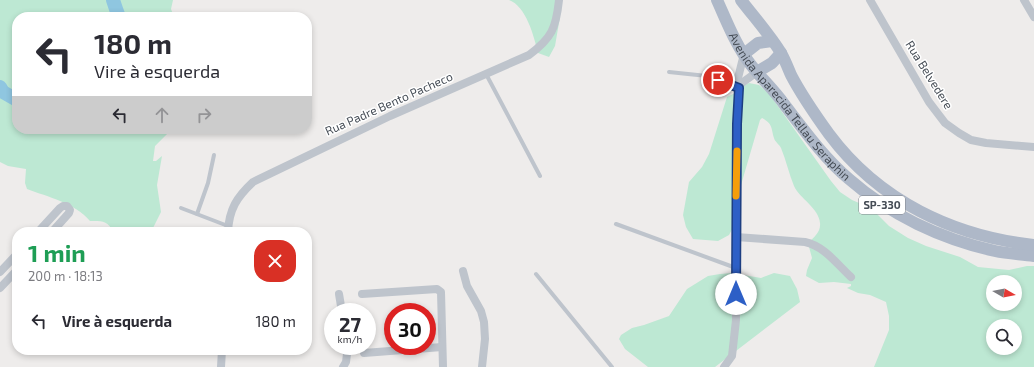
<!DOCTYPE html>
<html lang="pt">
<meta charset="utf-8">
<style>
:root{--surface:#fff;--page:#f7f7f7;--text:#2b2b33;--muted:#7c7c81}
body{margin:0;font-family:"Exo 2",sans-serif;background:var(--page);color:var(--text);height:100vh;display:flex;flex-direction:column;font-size:15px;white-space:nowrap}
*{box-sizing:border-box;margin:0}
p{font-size:13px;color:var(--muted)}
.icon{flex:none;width:22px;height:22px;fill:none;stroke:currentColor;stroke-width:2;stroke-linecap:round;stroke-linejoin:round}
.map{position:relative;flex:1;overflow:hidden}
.drawer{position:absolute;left:12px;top:227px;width:300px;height:128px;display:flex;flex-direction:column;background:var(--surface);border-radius:16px;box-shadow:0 2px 6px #0003}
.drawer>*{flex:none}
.guide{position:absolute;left:12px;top:12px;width:300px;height:122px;border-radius:16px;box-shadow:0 2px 6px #0003;background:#fff;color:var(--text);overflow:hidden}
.needle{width:26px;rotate:99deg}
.controls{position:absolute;left:986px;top:275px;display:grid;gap:8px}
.controls a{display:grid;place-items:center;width:36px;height:36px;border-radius:50%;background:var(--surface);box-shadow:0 2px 6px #0003;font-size:20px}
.speed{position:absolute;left:324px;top:303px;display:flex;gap:8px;font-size:20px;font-weight:700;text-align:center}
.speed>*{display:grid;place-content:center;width:52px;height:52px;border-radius:50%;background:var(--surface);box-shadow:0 2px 6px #0003;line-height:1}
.speed small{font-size:10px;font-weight:400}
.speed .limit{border:6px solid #d22;background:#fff;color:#111}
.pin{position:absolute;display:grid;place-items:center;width:34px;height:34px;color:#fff;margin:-17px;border:2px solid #fff;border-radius:50%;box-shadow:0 1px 4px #0007}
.me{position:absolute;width:44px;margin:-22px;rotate:0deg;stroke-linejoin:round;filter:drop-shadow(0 0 3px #0008)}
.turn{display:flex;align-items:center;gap:14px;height:84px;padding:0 16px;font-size:18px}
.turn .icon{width:52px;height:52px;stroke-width:2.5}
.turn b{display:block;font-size:28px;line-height:34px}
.lanes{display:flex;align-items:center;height:38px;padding:0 16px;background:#0003;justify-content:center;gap:20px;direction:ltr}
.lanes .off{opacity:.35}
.round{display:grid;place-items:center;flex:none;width:42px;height:42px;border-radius:16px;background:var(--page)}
.overview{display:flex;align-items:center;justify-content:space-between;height:68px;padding:0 16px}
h1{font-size:24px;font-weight:700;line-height:30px;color:#1e9e55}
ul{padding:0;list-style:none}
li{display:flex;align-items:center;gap:12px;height:52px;padding:0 16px}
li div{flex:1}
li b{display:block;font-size:15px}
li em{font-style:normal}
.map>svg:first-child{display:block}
</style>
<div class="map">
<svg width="1034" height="367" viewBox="0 0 1034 367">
<rect width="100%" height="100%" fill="#eeeceb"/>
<g fill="#bde8d3" fill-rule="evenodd">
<path d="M0 0H173L171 9 174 17H17V129H170L169 132 155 146 153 161H156L162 156 157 185 161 212 151 232H113C108 220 101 221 90 221 75 203 48 197 27 189L25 183 26 169 8 166 0 162Z"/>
<path d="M509 0H557L560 17 555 46 549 57 538 53C534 36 526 6 509 0Z"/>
<path d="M749 83 759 85 770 95 831 181 840 192 852 200 871 208 889 226 908 238 926 246 960 257 978 267 1009 270 1027 266H1034V367H874L889 330V316L886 302 870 295 858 293 847 288 851 286V284L834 282 819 283 806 276 807 270 812 258 808 243C814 237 821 232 820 223 819 208 800 199 794 186 789 174 786 160 781 148 779 144 775 142 774 138 771 128 773 124 762 118L760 120 741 185 735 224 729 235 718 241 693 239 686 227 683 215 689 182 702 167 709 154 727 97 737 92V89ZM993 282H1015V304H993ZM993 326H1015V348H993Z"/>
<polygon points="732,273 761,278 774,273 790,276 797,289 800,302 715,367 648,367 625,349 619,339 621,335 632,328 644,325 669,316 687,289 708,276 720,274"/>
</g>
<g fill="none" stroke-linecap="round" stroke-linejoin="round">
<g stroke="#8fc6e0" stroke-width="14">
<polyline points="113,0 116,9 119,17"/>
<polyline points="0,87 3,92 17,100"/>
</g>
<g stroke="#bec4cc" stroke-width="4">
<polyline points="669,72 707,76 739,88"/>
<polyline points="486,74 540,176"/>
<polyline points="181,208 228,226"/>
<polyline points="197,214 208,183 214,155"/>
<polyline points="616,224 736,268"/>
<polyline points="536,274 612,367"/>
</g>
<g stroke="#bec4cc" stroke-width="8">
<polyline points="870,0 929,102 945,123 959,133 971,140 986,143 1034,147"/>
<polyline points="1024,0 1034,17"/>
<polyline points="739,85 757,72"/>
<polyline points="38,232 60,208 63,206 67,206 70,210 69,213 52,232"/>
<path d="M228 232C229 209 237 197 253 182L390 116 529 55C552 38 556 28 559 0"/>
<path d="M736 237 805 242C824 246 837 264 851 277"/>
<polyline points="463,271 467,286 481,311 484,322 485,339 482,367"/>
<polyline points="0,272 17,254"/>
<polyline points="0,288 17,270"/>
<polyline points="339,294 342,312"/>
<polyline points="362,294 437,289 441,292 443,367"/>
<polyline points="364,353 442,347"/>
<polyline points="221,367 222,350"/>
<polyline points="343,367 346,362 348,346"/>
<polyline points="724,367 732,356 736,320 737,124 739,85 738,78 744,54"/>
</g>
<g stroke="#aeb8c8" stroke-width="12">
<path id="s1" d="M717 0C727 22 736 46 751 65 761 78 774 90 784 104 804 130 824 158 849 179 890 215 942 239 995 251 1008 254 1021 254 1034 256"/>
<path d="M741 0C754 17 770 35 781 53 785 60 788 68 791 75 802 96 816 116 829 134 879 201 953 236 1034 245"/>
<polyline points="744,54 758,43 772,41"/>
<polyline points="757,72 772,63 781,53"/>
</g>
</g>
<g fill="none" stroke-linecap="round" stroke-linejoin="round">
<defs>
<polyline id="route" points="718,80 739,88 737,124 736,294"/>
</defs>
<use href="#route" stroke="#1d3e81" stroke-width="10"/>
<use href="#route" stroke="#2d5fc6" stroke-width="7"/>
<polyline stroke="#f59e0b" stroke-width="7" points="736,196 737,151"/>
</g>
<g text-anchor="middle" stroke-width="3" stroke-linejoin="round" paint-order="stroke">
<rect fill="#fff" stroke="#7e8289" stroke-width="1" x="859" y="196" width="46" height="18" rx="3"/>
<g font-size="11" font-weight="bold" fill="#464d56">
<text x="882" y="209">SP-330</text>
</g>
<g font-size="12" fill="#464d56" stroke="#fff">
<text transform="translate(929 75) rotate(58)" y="4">Rua Belvedere</text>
<text transform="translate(389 104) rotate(-24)" y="4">Rua Padre Bento Pacheco</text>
<text dy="4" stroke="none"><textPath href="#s1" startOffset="130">Avenida Aparecida Tellau Seraphin</textPath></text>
</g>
</g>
</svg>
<div class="controls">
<a><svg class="needle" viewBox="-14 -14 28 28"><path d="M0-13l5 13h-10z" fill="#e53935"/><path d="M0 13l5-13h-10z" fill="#7c7c81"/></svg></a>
<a><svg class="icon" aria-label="search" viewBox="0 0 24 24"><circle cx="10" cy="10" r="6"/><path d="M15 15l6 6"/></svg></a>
</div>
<div class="speed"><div>27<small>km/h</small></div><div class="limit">30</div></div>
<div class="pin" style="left:718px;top:80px;background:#d93025"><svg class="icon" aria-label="arrive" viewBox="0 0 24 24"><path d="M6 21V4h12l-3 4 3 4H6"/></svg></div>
<svg class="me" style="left:736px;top:294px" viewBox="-20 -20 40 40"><circle r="19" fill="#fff"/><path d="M0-13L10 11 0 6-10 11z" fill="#2d5fc6"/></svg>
<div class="guide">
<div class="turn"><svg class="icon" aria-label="left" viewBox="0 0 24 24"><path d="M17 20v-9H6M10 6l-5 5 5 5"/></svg><div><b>180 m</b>Vire à esquerda</div></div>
<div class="lanes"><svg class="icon" aria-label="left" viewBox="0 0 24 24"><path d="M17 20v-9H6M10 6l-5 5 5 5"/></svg><svg class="icon off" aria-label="ahead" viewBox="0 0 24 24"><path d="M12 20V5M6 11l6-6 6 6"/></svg><svg class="icon off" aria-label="right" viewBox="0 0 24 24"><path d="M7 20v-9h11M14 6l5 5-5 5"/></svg></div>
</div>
<section class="drawer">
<div class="overview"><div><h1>1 min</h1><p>200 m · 18:13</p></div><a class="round" style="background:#d93025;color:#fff"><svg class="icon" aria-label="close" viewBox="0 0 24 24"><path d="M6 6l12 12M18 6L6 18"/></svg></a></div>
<ul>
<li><svg class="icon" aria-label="left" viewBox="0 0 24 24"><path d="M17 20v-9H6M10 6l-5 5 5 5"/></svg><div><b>Vire à esquerda</b></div><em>180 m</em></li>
</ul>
</section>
</div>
